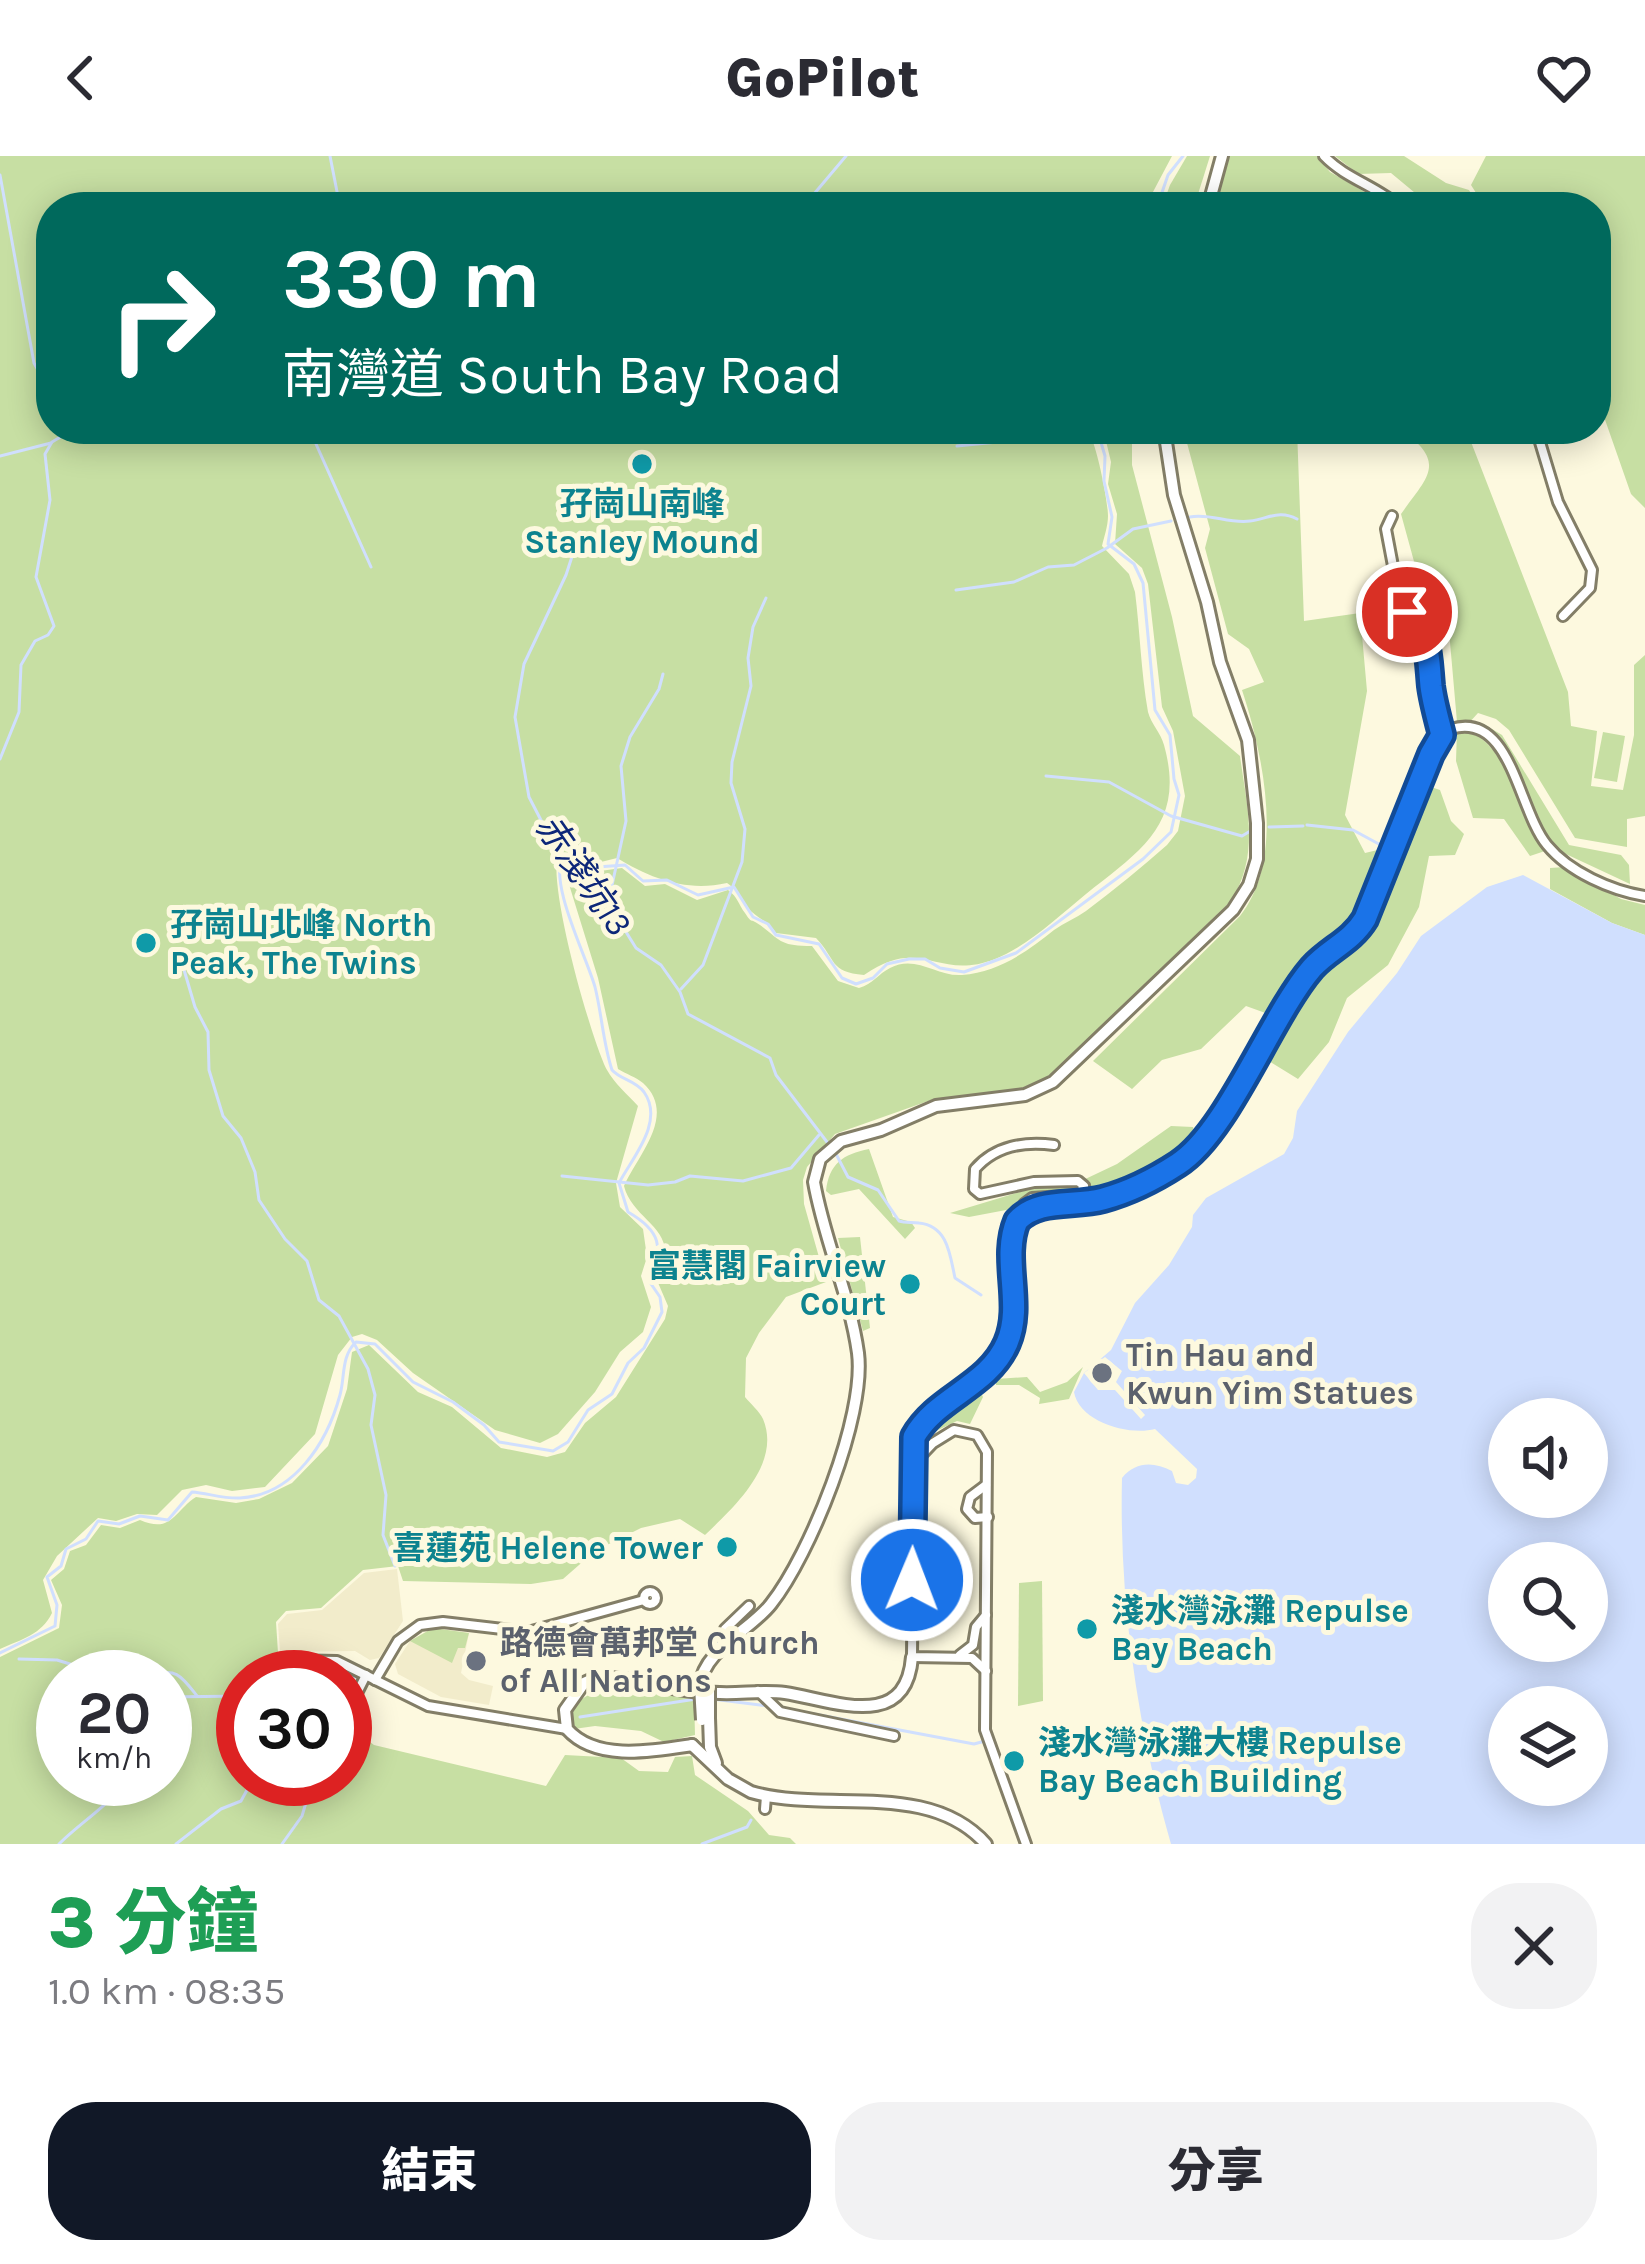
<!DOCTYPE html>
<html lang="zh-TW">
<meta charset="utf-8">
<style>
:root{--surface:#fff;--page:#f2f2f3;--text:#2b2b33;--muted:#7c7c81;--accent:#111827}
body{margin:0;font-family:Karla,"Noto Sans TC",sans-serif;background:var(--page);color:var(--text);height:100vh;display:flex;flex-direction:column;font-size:45px;white-space:nowrap}
*{box-sizing:border-box;margin:0}
p{font-size:39px;color:var(--muted)}
.icon{flex:none;width:66px;height:66px;fill:none;stroke:currentColor;stroke-width:2;stroke-linecap:round;stroke-linejoin:round}
.map{position:relative;height:1688px;overflow:hidden}
.drawer{display:flex;flex-direction:column;background:var(--surface);flex:1}
.drawer>*{flex:none}
.banner{position:absolute;left:36px;top:36px;width:1575px;height:252px;border-radius:48px;box-shadow:0 6px 30px #0003;background:#00695c;color:#fff;overflow:hidden}
.controls{position:absolute;left:1488px;top:1242px;display:grid;gap:24px}
.controls a{display:grid;place-items:center;width:120px;height:120px;border-radius:50%;background:var(--surface);box-shadow:0 6px 30px #0003;font-size:60px}
.speed{position:absolute;left:36px;top:1494px;display:flex;gap:24px;font-size:60px;font-weight:700;text-align:center}
.speed>*{display:grid;place-content:center;width:156px;height:156px;border-radius:50%;background:var(--surface);box-shadow:0 6px 30px #0003;line-height:1}
.speed small{font-size:30px;font-weight:400}
.speed .limit{border:18px solid #d22;background:#fff;color:#111}
.pin{position:absolute;display:grid;place-items:center;width:102px;height:102px;color:#fff;margin:-51px;border:6px solid #fff;border-radius:50%;box-shadow:0 3px 12px #0007}
.me{position:absolute;width:132px;margin:-66px;rotate:1deg;stroke-linejoin:round;filter:drop-shadow(0 0 9px #0008)}
.turn{display:flex;align-items:center;gap:42px;height:252px;padding:0 48px;font-size:54px}
.turn .icon{width:156px;height:156px;stroke-width:2.5}
.turn b{display:block;font-size:84px;line-height:102px}
.round{display:grid;place-items:center;flex:none;width:126px;height:126px;border-radius:48px;background:var(--page)}
.headline{display:flex;align-items:center;justify-content:space-between;height:204px;padding:0 48px}
h1{font-size:72px;font-weight:800;line-height:90px;color:#1e9e55}
.action{display:flex;gap:24px;margin-top:auto;padding:24px 48px}
.action a{flex:1;height:138px;border-radius:48px;background:var(--accent);color:#fff;font-size:48px;font-weight:800;line-height:138px;text-align:center}
.action a+a{background:var(--page);color:var(--text)}
header{display:flex;justify-content:space-between;align-items:center;height:156px;padding:0 48px;background:var(--surface);font-size:54px;font-weight:800}
.map>svg:first-child{display:block}
</style>
<header><svg class="icon" aria-label="back" viewBox="0 0 24 24"><path d="M15 5l-7 7 7 7"/></svg>GoPilot<svg class="icon" aria-label="heart" viewBox="0 0 24 24"><path d="M12 20l-8-8c-3-5 5-10 8-4 3-6 11-1 8 4z"/></svg></header>
<div class="map">
<svg width="1645" height="1688" viewBox="0 0 1645 1688">
<rect width="100%" height="100%" fill="#fdf9df"/>
<g fill="#f2eccb">
<polygon points="397,1413 403,1465 379,1502 370,1504 355,1495 280,1496 278,1468 287,1458 322,1454 364,1417"/>
<polygon points="433,1472 469,1477 461,1517 469,1524 493,1530 489,1549 441,1541 398,1518 395,1508 410,1485"/>
</g>
<g fill="#c7dfa3" fill-rule="evenodd">
<path d="M0 0H1172L1145 51H51V273H1087C1096 284 1108 345 1108 360 1108 370 1104 381 1102 390L1129 418 1135 436C1140 475 1141 516 1148 556 1151 568 1161 577 1164 589 1186 668 1141 694 1086 738 1059 760 1028 790 995 803 936 826 923 778 864 819 829 816 837 804 816 782L776 777C768 765 755 761 746 750 738 740 739 735 727 727 686 736 652 723 617 702L601 706 559 696C545 721 591 884 607 914 614 927 628 939 638 950L616 1027 620 1051 643 1073 647 1101 641 1120 651 1151 643 1176 620 1196 595 1236 558 1278 540 1287 495 1274 413 1217 377 1184 362 1178 352 1181 338 1199 315 1278 265 1331 232 1335 206 1329 182 1334 157 1359 137 1358 116 1365 98 1362 57 1400 43 1424 52 1457C41 1479 22 1483 0 1493Z"/>
<polygon points="1187,0 1210,0 1194,51 1162,51 1170,29"/>
<polygon points="1230,0 1317,0 1330,16 1391,51 1212,51"/>
<polygon points="1335,0 1404,0 1446,27 1469,34 1479,51 1432,51 1391,17 1358,18"/>
<polygon points="1486,0 1645,0 1645,352 1631,338 1596,238 1602,184 1596,181 1596,51 1485,51 1471,29"/>
<path d="M1097 273H1123L1132 278V309L1172 461 1193 560 1240 600C1247 651 1260 699 1231 745L1046 923 1019 933 934 943 835 978 807 1011 803 1024 804 1048 826 1126 786 1141 759 1177 746 1202 745 1241C750 1247 760 1256 763 1263 782 1308 733 1352 705 1379L680 1363 641 1372 595 1395 563 1423 531 1428 403 1425 398 1410 363 1414 321 1452 286 1455 276 1466 278 1497 287 1512 314 1521H243V1623H345V1567L374 1589 546 1630 565 1599 621 1602 639 1615 668 1616 675 1601 692 1600 695 1619 748 1655 769 1679 790 1682 796 1688H0V1501L59 1472 62 1449 51 1424 64 1413 70 1395 86 1389 101 1369 120 1372 140 1364C172 1378 174 1355 196 1341L236 1347 259 1343 292 1327 328 1290 347 1233 352 1196 369 1189 418 1236 452 1251 501 1292 547 1301 565 1296 585 1267 616 1241 665 1163 668 1150 656 1122C686 1074 633 1067 624 1030 637 1000 678 959 643 927 636 921 626 918 618 913L598 822 563 709 565 702 600 715 622 712 645 730 665 728 697 744 728 734C738 741 738 748 745 757 753 769 749 761 760 769 782 786 781 790 812 790L838 825 859 832C873 828 878 818 890 812 916 798 937 821 962 819 998 816 1027 796 1054 774 1064 767 1076 762 1086 755 1114 734 1141 712 1167 689L1178 675 1185 640 1173 575 1162 551 1148 428 1142 412 1115 388 1117 358 1108 328 1111 306 1106 285ZM63 1521H165V1623H63Z"/>
<path d="M1190 273H1297L1304 465 1360 457 1367 535 1345 659 1365 697 1386 692 1366 745 1350 773 1320 797 1271 859 1246 850 1201 893 1162 904 1132 933 1093 905 1240 760C1286 703 1263 598 1242 534L1264 526 1249 493 1228 478 1205 392 1210 373 1187 287Z"/>
<path d="M1400 273H1466L1568 536 1571 570 1597 575 1591 630 1623 634 1634 579V509L1645 499V660L1627 663V691L1575 682 1509 574 1496 563 1478 557 1468 568 1457 566 1447 452 1418 420 1401 358C1428 320 1448 307 1400 273Z"/>
<polygon points="1482,567 1502,579 1569,689 1621,699 1629,709 1630,728 1553,692 1537,668 1505,593"/>
<path d="M1457 574C1506 575 1519 658 1545 695L1530 700 1504 663 1473 662 1456 605Z"/>
<polygon points="1603,576 1625,580 1617,626 1594,622"/>
<polygon points="1428,630 1440,634 1451,665 1464,678 1455,699 1429,700 1419,751 1388,809 1347,842 1329,886 1298,923 1264,902 1321,816 1352,792 1368,770 1402,689 1410,687"/>
<polygon points="1565,711 1621,743 1645,749 1645,779 1612,767 1550,733 1550,712"/>
<polygon points="1171,970 1193,971 1196,984 1146,1017 1079,1046 1038,1048 969,1061 950,1057 1030,1033 1079,1026 1117,1008"/>
<path d="M869 993 893 1061 911 1066 915 1072 905 1083 859 1033 831 1039 826 1035C829 1008 843 998 869 993Z"/>
<polygon points="860,1081 870,1172 863,1175 838,1082"/>
<polygon points="1083,1211 1069,1243 1039,1248 1040,1242 1019,1229 996,1229 996,1223 1027,1221 1040,1236 1067,1226"/>
<polygon points="979,1233 983,1241 970,1268 957,1265 936,1275 932,1269"/>
<polygon points="1042,1425 1043,1545 1018,1550 1019,1427"/>
<polygon points="433,1472 469,1477 465,1492 458,1492 452,1507 410,1485"/>
<polygon points="607,1528 694,1540 695,1579 664,1586 641,1575 595,1570 574,1573 570,1564 575,1547"/>
</g>
<path fill="#d0dffe" fill-rule="evenodd" d="M1523 719 1612 767 1645 779V1688H1171C1137 1570 1119 1445 1122 1322 1136 1305 1154 1306 1172 1315L1176 1327 1188 1329 1196 1322 1197 1313 1155 1273C1129 1280 1079 1266 1074 1236L1084 1217 1111 1194 1135 1147 1169 1109 1192 1071 1193 1059 1206 1042 1284 998 1293 982 1297 955 1348 876 1397 817 1421 780 1487 731ZM1509 1263H1587V1341H1509ZM1509 1407H1587V1485H1509ZM1509 1551H1587V1629H1509Z"/>
<polygon fill="#fdf9df" points="1105,1201 1122,1215 1116,1226 1145,1259 1141,1263 1115,1234 1098,1234 1084,1217"/>
<g fill="none" stroke-linecap="round" stroke-linejoin="round">
<g stroke="#d0dffe" stroke-width="3">
<polyline points="330,0 340,51"/>
<polyline points="0,19 34,207 51,237"/>
<polyline points="803,51 846,0"/>
<polyline points="1157,51 1168,19 1183,0"/>
<polyline points="313,273 316,288 371,411"/>
<polyline points="1288,273 1294,277"/>
<polyline points="957,290 1039,282 1064,273"/>
<polyline points="0,300 51,287"/>
<path d="M1190 361C1210 357 1229 368 1250 365 1268 363 1279 353 1297 363"/>
<polyline points="580,376 566,419 524,508 515,561 529,641 559,699 608,747 636,792 661,809 680,836 688,858 770,902 776,919 827,986"/>
<polyline points="956,434 1014,426 1048,411 1074,409 1107,392 1133,373 1171,365"/>
<polyline points="0,603 19,556 21,509 35,485 48,479 54,470 36,421 50,344 45,298 52,286 74,273"/>
<polyline points="1046,620 1109,626 1171,660 1242,680 1252,674"/>
<polyline points="1307,669 1353,674 1388,693"/>
<polyline points="1269,671 1303,670"/>
<polyline points="609,743 626,665 621,610 630,581 659,533 663,518"/>
<polyline points="182,807 195,851 208,876 209,914 223,960 241,982 255,1016 259,1044 285,1083 307,1105 319,1144 339,1160 368,1213 375,1239 371,1269 386,1339 383,1379 395,1410"/>
<polyline points="681,833 703,809 742,706 745,673 731,627 732,606 751,530 748,502 753,471 766,442"/>
<path d="M835 996 848 1021 878 1034 899 1065C905 1067 912 1066 919 1067 948 1070 950 1099 955 1122L981 1139"/>
<polyline points="562,1020 648,1029 675,1026 690,1020 743,1025 791,1012 819,979"/>
<path d="M0 1497 55 1470 57 1449 47 1421 61 1410 66 1393 86 1383 98 1365 119 1368 140 1360 168 1364 192 1336C207 1337 224 1343 240 1342 294 1339 327 1287 340 1239 345 1221 341 1200 356 1186L375 1188 413 1226 453 1246 484 1269 499 1286 553 1295 568 1286 588 1254 612 1238 628 1207 644 1192 662 1156 660 1141 649 1125C664 1091 661 1075 628 1056L619 1027C632 1002 665 966 644 936 635 924 621 924 612 914 603 887 602 859 595 831 586 799 548 727 563 698L597 711 625 709 643 725 667 724 698 739 734 731 753 761 768 768 776 779 819 788 842 822 856 828 873 822 887 808 909 803H925L940 812 964 816 1016 797 1143 703 1171 676 1179 639 1174 623 1170 579 1155 554 1143 427 1134 408 1108 388 1112 361 1104 325 1105 300 1100 283 1090 273"/>
<polyline points="19,1503 57,1504 112,1521"/>
<path d="M151 1521C175 1509 183 1522 197 1540"/>
<polyline points="294,1521 356,1521"/>
<polyline points="165,1541 243,1540"/>
<polyline points="712,1543 768,1550"/>
<polyline points="777,1551 974,1588 985,1585"/>
<polyline points="580,1561 696,1543"/>
<path d="M59 1688C82 1665 108 1651 127 1623"/>
<polyline points="176,1688 221,1653 241,1645 253,1623"/>
<polyline points="282,1688 302,1660 313,1623"/>
<polyline points="702,1688 747,1671 751,1664"/>
</g>
<defs>
<g id="street">
<path d="M1324 0C1346 23 1377 30 1400 51"/>
<polyline points="1536,273 1558,346 1592,414 1590,432 1563,460"/>
<polyline points="1392,360 1386,373 1400,447 1424,474 1429,489 1432,535 1442,579"/>
<path d="M1025 1056 1024 1048 1032 1042 1079 1039 1084 1030 1078 1025 1034 1026 980 1038 974 1033 975 1013C995 990 1025 985 1054 989"/>
<polyline points="914,1307 933,1287 954,1274 977,1279 987,1296 985,1574 1026,1688"/>
<polyline points="986,1329 970,1341 967,1353 975,1362 988,1361"/>
<circle cx="650" cy="1442" r="6"/>
<polyline points="719,1496 725,1473 749,1450"/>
<polyline points="960,1499 973,1489 976,1471 986,1459"/>
<polyline points="285,1504 337,1505 428,1550 567,1573"/>
<path d="M986 1515 972 1502 912 1501 914 1281C935 1240 988 1231 1007 1187 1024 1148 1000 1103 1017 1065 1038 1043 1070 1052 1098 1045 1133 1036 1173 1016 1198 990L1310 816 1361 770 1433 592 1451 573C1511 554 1518 654 1547 689 1569 716 1612 735 1645 740"/>
<polyline points="375,1524 398,1485 420,1469 443,1466 528,1476 644,1444"/>
<polyline points="758,1535 780,1556 894,1580"/>
<polyline points="356,1565 349,1553 366,1519"/>
<polyline points="765,1653 766,1640"/>
</g>
<g id="secondary">
<polyline points="1208,51 1222,0"/>
<path d="M700 1530C703 1494 751 1474 771 1448 810 1399 866 1260 858 1197 850 1139 824 1084 814 1026L820 1003 841 985 881 974 936 950 1025 939 1053 926 1233 754 1249 729 1257 703V667L1248 584 1220 506 1207 446 1174 339 1164 273"/>
<polyline points="709,1562 710,1591 716,1607"/>
<path d="M692 1589C653 1595 596 1606 567 1573L565 1554 584 1527C599 1519 612 1522 629 1524 659 1529 690 1537 720 1537 742 1538 763 1534 785 1537 832 1544 906 1577 912 1501"/>
<path d="M692 1589 728 1623 751 1636C826 1658 928 1623 986 1688"/>
</g>
</defs>
<use href="#street" stroke="#837e67" stroke-width="14"/>
<use href="#secondary" stroke="#837e67" stroke-width="16"/>
<use href="#street" stroke="#fff" stroke-width="8"/>
<use href="#secondary" stroke="#fff" stroke-width="10"/>
<defs>
<g id="secondary-bridge">
<polyline points="700,1530 702,1564"/>
<polyline points="709,1530 709,1562"/>
</g>
</defs>
<use href="#secondary-bridge" stroke="#837e67" stroke-width="16" stroke-linecap="butt"/>
<use href="#secondary-bridge" stroke="#fff" stroke-width="10"/>
</g>
<g fill="none" stroke-linecap="round" stroke-linejoin="round">
<defs>
<path id="route" d="M912 1424 914 1281C936 1241 988 1231 1007 1187 1024 1148 1001 1103 1017 1065 1038 1042 1074 1051 1103 1043 1129 1036 1155 1023 1178 1008 1228 976 1270 861 1312 812 1329 793 1351 786 1365 763L1431 598 1442 579C1438 563 1433 546 1431 530 1428 498 1430 480 1407 456"/>
</defs>
<use href="#route" stroke="#114b97" stroke-width="30"/>
<use href="#route" stroke="#1a73e8" stroke-width="21"/>
</g>
<g fill="#0f9aa8" stroke="#fdf9df" stroke-width="4.5">
<circle cx="642" cy="308" r="12"/>
<circle cx="146" cy="787" r="12"/>
<circle cx="910" cy="1128" r="12"/>
<circle cx="727" cy="1391" r="12"/>
<circle cx="1087" cy="1473" r="12"/>
<circle cx="1014" cy="1605" r="12"/>
</g>
<g fill="#6b7280" stroke="#fdf9df" stroke-width="4.5">
<circle cx="1102" cy="1217" r="12"/>
<circle cx="476" cy="1505" r="12"/>
</g>
<g text-anchor="middle" stroke-width="10" stroke-linejoin="round" paint-order="stroke">
<g font-size="33" font-weight="bold" fill="#0d838f" stroke="#fdf9df" text-anchor="start">
<text x="642" y="359" text-anchor="middle">孖崗山南峰<tspan x="642" dy="38">Stanley Mound</tspan></text>
<text x="170" y="780">孖崗山北峰 North<tspan x="170" dy="38">Peak, The Twins</tspan></text>
<text x="886" y="1121" text-anchor="end">富慧閣 Fairview<tspan x="886" dy="38">Court</tspan></text>
<text x="703" y="1403" text-anchor="end">喜蓮苑 Helene Tower</text>
<text x="1111" y="1466">淺水灣泳灘 Repulse<tspan x="1111" dy="38">Bay Beach</tspan></text>
<text x="1038" y="1598">淺水灣泳灘大樓 Repulse<tspan x="1038" dy="38">Bay Beach Building</tspan></text>
</g>
<g font-size="33" font-weight="bold" fill="#5b616d" stroke="#fdf9df" text-anchor="start">
<text x="1126" y="1210">Tin Hau and<tspan x="1126" dy="38">Kwun Yim Statues</tspan></text>
<text x="500" y="1498">路德會萬邦堂 Church<tspan x="500" dy="38">of All Nations</tspan></text>
</g>
<g font-size="36" font-style="italic" fill="#0d2779" stroke="#fdf9df">
<text transform="translate(584 718) rotate(55)" y="13">赤淺坑13</text>
</g>
</g>
</svg>
<div class="controls">
<a><svg class="icon" aria-label="sound" viewBox="0 0 24 24"><path d="M4 9h4l5-4v14l-5-4H4zM17 9q2 3 0 6"/></svg></a>
<a><svg class="icon" aria-label="search" viewBox="0 0 24 24"><circle cx="10" cy="10" r="6"/><path d="M15 15l6 6"/></svg></a>
<a><svg class="icon" aria-label="layers" viewBox="0 0 24 24"><path d="M12 4l9 5-9 5-9-5zM3 14l9 5 9-5"/></svg></a>
</div>
<div class="speed"><div>20<small>km/h</small></div><div class="limit">30</div></div>
<div class="pin" style="left:1407px;top:456px;background:#d93025"><svg class="icon" aria-label="arrive" viewBox="0 0 24 24"><path d="M6 21V4h12l-3 4 3 4H6"/></svg></div>
<svg class="me" style="left:912px;top:1424px" viewBox="-20 -20 40 40"><circle r="17" fill="#1a73e8" stroke="#fff" stroke-width="3"/><path d="M0-11L8 9 0 5-8 9z" fill="#fff"/></svg>
<div class="banner">
<div class="turn"><svg class="icon" aria-label="right" viewBox="0 0 24 24"><path d="M7 20v-9h11M14 6l5 5-5 5"/></svg><div><b>330 m</b>南灣道 South Bay Road</div></div>
</div>
</div>
<section class="drawer">
<div class="headline"><div><h1>3 分鐘</h1><p>1.0 km · 08:35</p></div><a class="round"><svg class="icon" aria-label="close" viewBox="0 0 24 24"><path d="M6 6l12 12M18 6L6 18"/></svg></a></div>
<div class="action"><a>結束</a><a>分享</a></div>
</section>
